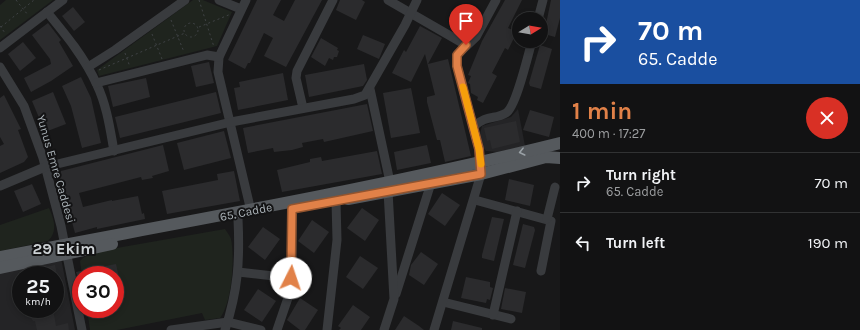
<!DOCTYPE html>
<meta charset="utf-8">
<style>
:root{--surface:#121213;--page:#1b1b1c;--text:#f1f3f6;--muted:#9c9ea0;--line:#313233;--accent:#e18148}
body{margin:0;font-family:Karla,sans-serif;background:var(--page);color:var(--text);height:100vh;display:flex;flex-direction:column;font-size:15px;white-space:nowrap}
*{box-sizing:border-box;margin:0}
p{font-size:13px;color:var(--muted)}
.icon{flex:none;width:22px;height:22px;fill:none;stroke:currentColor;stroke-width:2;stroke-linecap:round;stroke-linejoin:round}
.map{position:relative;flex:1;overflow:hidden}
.sheet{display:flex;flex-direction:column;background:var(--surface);width:300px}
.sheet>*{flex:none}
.guide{background:#1a4fa0;color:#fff;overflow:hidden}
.needle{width:26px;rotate:79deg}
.fabs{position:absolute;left:512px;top:12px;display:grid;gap:8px}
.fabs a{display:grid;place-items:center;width:36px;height:36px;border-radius:50%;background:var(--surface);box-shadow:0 2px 6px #0003,0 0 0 1px var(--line);font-size:20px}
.speed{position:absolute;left:12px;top:266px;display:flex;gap:8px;font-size:20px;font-weight:700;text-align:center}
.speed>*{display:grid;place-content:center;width:52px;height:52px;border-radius:50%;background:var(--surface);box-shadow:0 2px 6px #0003,0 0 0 1px var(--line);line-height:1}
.speed small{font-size:10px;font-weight:400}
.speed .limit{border:6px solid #d22;background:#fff;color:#111}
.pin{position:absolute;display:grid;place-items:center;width:34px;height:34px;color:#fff;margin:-41px -17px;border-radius:50% 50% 50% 0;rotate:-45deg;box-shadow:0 0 4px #0007}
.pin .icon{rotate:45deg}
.me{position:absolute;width:44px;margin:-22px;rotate:4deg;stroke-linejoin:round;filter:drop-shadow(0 0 3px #0008)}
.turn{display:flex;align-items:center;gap:14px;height:84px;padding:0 12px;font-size:18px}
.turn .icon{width:52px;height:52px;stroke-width:2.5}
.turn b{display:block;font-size:28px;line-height:34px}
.round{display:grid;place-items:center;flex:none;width:42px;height:42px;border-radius:21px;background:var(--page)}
.summary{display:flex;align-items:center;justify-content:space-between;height:68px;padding:0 12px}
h1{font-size:24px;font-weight:700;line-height:30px;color:var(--accent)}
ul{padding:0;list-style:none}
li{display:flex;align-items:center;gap:12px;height:60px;padding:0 12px;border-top:1px solid var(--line)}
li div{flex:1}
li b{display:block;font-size:15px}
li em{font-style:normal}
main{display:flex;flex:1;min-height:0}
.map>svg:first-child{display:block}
</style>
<main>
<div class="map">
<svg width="560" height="330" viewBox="0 0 560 330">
<rect width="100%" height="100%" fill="#181819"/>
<g fill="#242426" fill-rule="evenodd">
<polygon points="518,109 525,146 497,152 486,151 483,147 480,134 482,126 511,117"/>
<path d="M61 258 75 330H0V270ZM21 275H55V309H21Z"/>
</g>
<g fill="#1f241e">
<polygon points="6,0 53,0 0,40 0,5"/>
<polygon points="193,0 203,0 232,12 217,46 99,76 97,70"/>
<path d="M49 208C54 219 58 231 48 241L0 251V225Z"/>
<path d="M225 229C227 232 230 236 231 239 235 258 232 303 220 318L205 320 202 313 117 330H90L87 309H115V275H82L80 261 83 258 94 252Z"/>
</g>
<g fill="#2b2b2d">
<polygon points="257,0 281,0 273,15 284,21 295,0 322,0 286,67 264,56 273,38 264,33 250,63 248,63 245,69 228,60"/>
<polygon points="340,0 362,0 365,2 356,20 336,10"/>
<polygon points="505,0 522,0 508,28 517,32 508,50 505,48 492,73 497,76 483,103 477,100 478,97 471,93 470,84 468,83 471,76 468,75 482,41"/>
<polygon points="551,0 560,0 560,18 555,37 544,34"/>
<polygon points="73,7 85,22 74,31 62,16"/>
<polygon points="48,23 61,40 59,42 73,66 51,81 31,92 24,78 51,64 50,59 32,35"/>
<polygon points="420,26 442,38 428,64 448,59 471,156 445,162 440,140 437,140 427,102 427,97 435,95 425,54 411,82 392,73 404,50 406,52"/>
<polygon points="363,35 385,44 379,59 357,49"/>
<polygon points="321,38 338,48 337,50 339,51 337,57 334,57 333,60 329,58 325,66 311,57"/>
<polygon points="23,42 36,58 20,71 8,54"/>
<polygon points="540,45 552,49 541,89 530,86 529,83"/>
<polygon points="209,62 214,83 196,87 191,66"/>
<polygon points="364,64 367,80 363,86 309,97 305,75"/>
<polygon points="283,73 288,100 238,110 234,88 240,87 239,82"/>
<polygon points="81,77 91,98 101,143 82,148 71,106 62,86"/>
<polygon points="146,78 150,97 113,107 108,86"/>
<polygon points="411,88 420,133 391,138 383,93"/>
<polygon points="53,92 66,124 45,132 32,101"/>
<polygon points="216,92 221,113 120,138 115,117"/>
<polygon points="4,95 21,129 18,130 28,157 24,162 0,173 0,146 4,144 0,137 0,98"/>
<polygon points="367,104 373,131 324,142 323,139 302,143 303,147 292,150 274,152 273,148 248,153 243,128"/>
<polygon points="530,110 554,117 549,137 523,130"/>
<polygon points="516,121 520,142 492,149 490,140 487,141 484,128"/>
<polygon points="224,131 231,158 184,170 177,143"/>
<polygon points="163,145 169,171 152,176 153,178 142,180 141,177 79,193 83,207 112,200 112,201 138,196 142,214 144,213 145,219 97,229 97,227 75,233 59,175 61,171"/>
<polygon points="427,145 431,163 397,170 394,152"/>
<polygon points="377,151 382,174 282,192 277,170 310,162 310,159 321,157 322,161"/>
<polygon points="234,171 240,201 167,214 162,191 218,180 217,174"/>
<polygon points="509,179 534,185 530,206 505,200"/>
<polygon points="32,184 41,204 23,212 14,191"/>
<polygon points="442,193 460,205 445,226 428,214"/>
<polygon points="362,208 379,220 365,241 347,228"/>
<polygon points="492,217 504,219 494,261 482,258 482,255"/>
<polygon points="312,220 329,232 314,253 298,241"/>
<polygon points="523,224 534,227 535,230 525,268 513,265"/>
<polygon points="263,227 280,239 265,260 248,247"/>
<polygon points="421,252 438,264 424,285 409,275 411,265"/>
<polygon points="360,256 378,268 363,289 346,277"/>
<polygon points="116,264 123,296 115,298 115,275 77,275 76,272"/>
<polygon points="55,265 57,275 19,275 19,273"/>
<polygon points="466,277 490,282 490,287 493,288 490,300 487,299 486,303 461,298"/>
<polygon points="505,288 526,292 522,313 501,309"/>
<polygon points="258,289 276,301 262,322 244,310"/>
<polygon points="300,298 318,310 305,330 300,330 287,320"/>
<polygon points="353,305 370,317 361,330 339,330 341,328 338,326"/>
<polygon points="29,309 53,309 56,326 68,323 69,330 37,330 35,321 33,321 30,316"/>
<polygon points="404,316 419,326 424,330 395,330"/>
<polygon points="453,321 482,328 482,330 451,330"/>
</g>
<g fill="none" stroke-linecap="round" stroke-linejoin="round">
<g stroke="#3f4245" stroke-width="1" stroke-dasharray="2 3" stroke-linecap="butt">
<polyline points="16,0 28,15"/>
<polyline points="199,0 214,47"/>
<polyline points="171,20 184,52"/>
<circle cx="191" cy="30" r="7"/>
<polyline points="0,26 5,33"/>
<polyline points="1,27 34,0"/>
<polyline points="199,27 231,14"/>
<polyline points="152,34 162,59"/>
<polyline points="125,53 130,67"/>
<polyline points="99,70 185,33"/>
</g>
<g stroke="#393b3e" stroke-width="9">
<polyline points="219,0 241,9"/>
<polyline points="246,0 219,57 218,72 251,211"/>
<polyline points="388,0 466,45"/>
<path d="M47 12C66 35 85 58 97 85 107 106 110 129 114 151"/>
<polyline points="538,19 543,0"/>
<polyline points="0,48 63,0"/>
<polyline points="0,67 24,106 43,158 61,226 82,330"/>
<polyline points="88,67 115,50 185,0"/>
<polyline points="96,83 207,55 219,57"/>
<polyline points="370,89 390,182"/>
<polyline points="303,108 296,78 297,71 333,0"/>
<path d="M473 127C487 114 495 120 506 113 516 107 528 55 532 41"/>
<polyline points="0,186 45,167 231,122 354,99 365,95 405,25 417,0"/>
<polyline points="475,200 551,221 541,271"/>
<polyline points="547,219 555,187"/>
<polyline points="238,272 291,278"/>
<polyline points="396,294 431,183"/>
<polyline points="443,302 511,319"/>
<polyline points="493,315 517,211"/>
<polyline points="171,330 228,322 261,330"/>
<path d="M225 330C238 290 240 261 238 219"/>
<polyline points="277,330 290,292 292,259 292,209"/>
<polyline points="327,330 337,240 336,201"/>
<polyline points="384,330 394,299 388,191"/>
<polyline points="434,330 481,174 479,149 457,66 457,55 476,37 496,0"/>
</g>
<g stroke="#55595d" stroke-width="12">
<polyline points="348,199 481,174 546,157 560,158"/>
<path d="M0 257C187 221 375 189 560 143"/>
<polyline points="0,268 112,244"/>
</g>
</g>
<defs><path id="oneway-chevron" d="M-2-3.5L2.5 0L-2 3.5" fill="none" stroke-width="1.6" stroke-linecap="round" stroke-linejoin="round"/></defs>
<use stroke="#9aa1a6" href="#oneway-chevron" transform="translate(522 152) rotate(166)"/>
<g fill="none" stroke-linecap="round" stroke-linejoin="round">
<defs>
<polyline id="route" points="291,278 292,209 481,174 479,149 457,66 457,55 466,45"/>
</defs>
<use href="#route" stroke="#92542f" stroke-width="10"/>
<use href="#route" stroke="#e18148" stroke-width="7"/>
<polyline stroke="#f59e0b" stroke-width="7" points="463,87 479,149 481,164"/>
</g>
<g text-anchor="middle" stroke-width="4" stroke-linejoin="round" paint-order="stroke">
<g font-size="12" fill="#abb3b8" stroke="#131314">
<text transform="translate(56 169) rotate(74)" y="4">Yunus Emre Caddesi</text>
<text transform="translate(246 212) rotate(-11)" y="4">65. Cadde</text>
</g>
<g font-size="16" font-weight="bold" fill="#ccd1d4" stroke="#131314">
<text x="64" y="254">29 Ekim</text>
</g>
</g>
</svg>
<div class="fabs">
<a><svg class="needle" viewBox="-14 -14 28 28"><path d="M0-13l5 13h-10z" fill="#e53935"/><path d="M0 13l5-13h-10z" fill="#9c9ea0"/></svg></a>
</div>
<div class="speed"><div>25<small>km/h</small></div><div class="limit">30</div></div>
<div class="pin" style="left:466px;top:45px;background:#d93025"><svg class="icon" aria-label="arrive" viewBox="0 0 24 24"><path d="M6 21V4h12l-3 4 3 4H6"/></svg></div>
<svg class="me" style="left:291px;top:278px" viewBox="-20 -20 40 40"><circle r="19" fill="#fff"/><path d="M0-13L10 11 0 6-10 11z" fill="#e18148"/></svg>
</div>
<section class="sheet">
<div class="guide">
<div class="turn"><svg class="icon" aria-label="right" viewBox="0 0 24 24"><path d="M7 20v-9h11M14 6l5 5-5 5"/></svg><div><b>70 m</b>65. Cadde</div></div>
</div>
<div class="summary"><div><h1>1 min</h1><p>400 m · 17:27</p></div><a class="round" style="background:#d93025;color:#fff"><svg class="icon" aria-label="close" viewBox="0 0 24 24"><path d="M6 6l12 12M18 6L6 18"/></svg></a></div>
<ul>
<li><svg class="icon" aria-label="right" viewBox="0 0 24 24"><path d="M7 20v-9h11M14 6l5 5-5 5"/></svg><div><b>Turn right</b><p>65. Cadde</p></div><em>70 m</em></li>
<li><svg class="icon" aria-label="left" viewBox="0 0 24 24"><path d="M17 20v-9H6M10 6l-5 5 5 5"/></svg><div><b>Turn left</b></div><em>190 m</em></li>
</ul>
</section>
</main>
